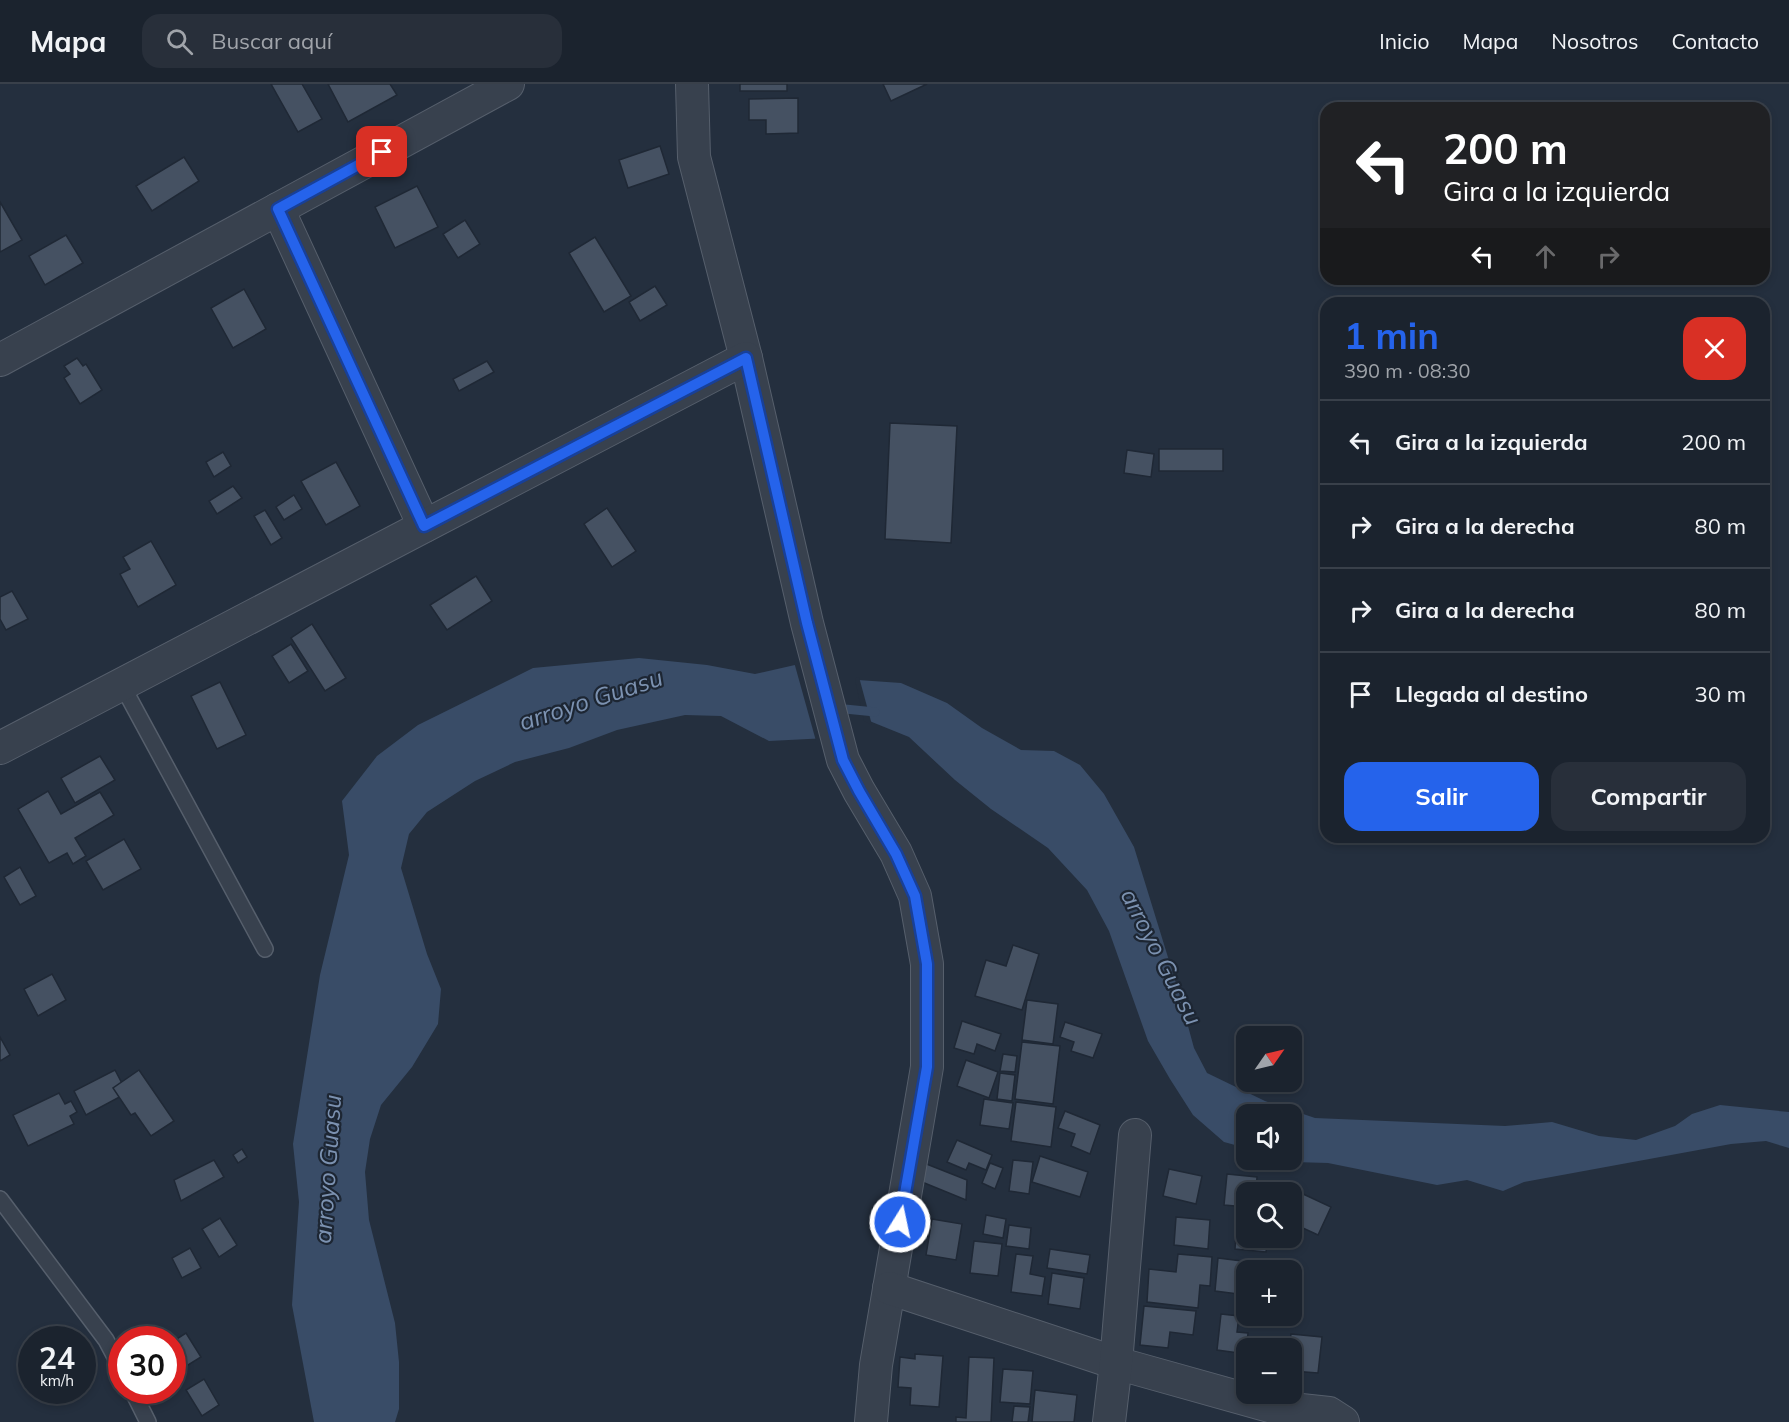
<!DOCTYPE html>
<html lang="es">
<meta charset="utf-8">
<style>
:root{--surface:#1b232e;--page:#282f3a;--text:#f1f3f6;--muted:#a0a4aa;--line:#39404a;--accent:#2563eb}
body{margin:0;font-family:Mulish,sans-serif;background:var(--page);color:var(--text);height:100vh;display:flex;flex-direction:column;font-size:22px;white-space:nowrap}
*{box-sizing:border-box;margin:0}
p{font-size:20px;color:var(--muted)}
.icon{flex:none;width:33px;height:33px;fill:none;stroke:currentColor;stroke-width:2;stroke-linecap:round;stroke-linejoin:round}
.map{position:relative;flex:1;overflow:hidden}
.sheet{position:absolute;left:1320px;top:213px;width:450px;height:546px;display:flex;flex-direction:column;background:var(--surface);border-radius:18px;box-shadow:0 3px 9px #0003,0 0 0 2px var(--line)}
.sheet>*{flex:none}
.banner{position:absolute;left:1320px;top:18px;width:450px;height:183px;border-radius:18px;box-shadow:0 3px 9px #0003,0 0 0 2px var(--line);background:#202124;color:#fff;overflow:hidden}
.needle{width:39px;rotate:56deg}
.buttons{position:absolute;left:1236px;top:942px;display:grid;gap:12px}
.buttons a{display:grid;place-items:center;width:66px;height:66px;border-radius:12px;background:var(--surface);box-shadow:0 3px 9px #0003,0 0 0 2px var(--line);font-size:30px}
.speed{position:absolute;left:18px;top:1242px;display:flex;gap:12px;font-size:30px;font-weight:700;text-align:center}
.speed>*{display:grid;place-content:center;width:78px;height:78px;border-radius:50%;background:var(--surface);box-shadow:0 3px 9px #0003,0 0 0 2px var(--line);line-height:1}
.speed small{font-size:15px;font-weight:400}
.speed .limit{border:9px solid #d22;background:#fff;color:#111}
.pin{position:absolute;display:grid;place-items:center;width:51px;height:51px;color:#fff;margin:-26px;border-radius:12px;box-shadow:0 3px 9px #0006}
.me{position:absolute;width:66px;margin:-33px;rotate:10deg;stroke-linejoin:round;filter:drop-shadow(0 0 4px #0008)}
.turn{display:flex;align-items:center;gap:21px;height:126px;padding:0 24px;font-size:27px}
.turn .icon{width:78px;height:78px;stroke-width:2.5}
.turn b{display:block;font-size:42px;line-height:51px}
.lanes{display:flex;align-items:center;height:57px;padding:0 24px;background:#0003;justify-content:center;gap:30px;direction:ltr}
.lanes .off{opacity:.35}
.round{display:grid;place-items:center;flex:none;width:63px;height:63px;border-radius:18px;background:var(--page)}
.summary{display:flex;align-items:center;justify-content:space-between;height:102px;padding:0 24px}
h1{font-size:36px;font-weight:700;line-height:45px;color:var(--accent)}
.action{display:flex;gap:12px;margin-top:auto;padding:12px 24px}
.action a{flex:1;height:69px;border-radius:18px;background:var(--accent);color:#fff;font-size:24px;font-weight:700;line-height:69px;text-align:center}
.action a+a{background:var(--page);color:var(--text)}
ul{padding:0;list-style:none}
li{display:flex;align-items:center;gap:18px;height:84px;padding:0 24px;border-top:2px solid var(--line)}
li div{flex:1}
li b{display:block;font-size:22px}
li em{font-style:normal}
header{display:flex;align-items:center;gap:36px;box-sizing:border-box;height:84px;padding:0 30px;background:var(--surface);border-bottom:2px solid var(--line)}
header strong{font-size:28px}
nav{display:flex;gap:33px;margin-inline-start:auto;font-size:21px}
.search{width:420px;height:54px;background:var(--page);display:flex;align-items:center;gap:15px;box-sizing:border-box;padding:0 21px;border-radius:18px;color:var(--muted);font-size:22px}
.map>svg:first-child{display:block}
</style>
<header>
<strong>Mapa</strong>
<div class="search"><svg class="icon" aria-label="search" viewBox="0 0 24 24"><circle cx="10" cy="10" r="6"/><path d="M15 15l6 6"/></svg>Buscar aquí</div>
<nav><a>Inicio</a><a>Mapa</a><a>Nosotros</a><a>Contacto</a></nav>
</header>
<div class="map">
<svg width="1789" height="1338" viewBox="0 0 1789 1338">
<rect width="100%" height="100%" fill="#242f3e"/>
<g fill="#394c67">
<polygon points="639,574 707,581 755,590 808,578 828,654 769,657 721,632 685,631 617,646 569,664 515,678 475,697 427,728 409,750 401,784 427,870 441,905 438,940 412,983 381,1021 370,1055 365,1088 369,1136 395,1239 399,1278 399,1325 395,1338 314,1338 292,1221 299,1118 293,1060 320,891 349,771 342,717 377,672 418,641 533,584"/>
<polygon points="858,596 901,599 947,619 982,644 1021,666 1054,667 1080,681 1104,710 1134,763 1179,909 1194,964 1207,989 1265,1017 1315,1034 1505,1042 1552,1038 1599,1052 1636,1056 1675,1042 1692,1030 1720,1021 1789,1028 1789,1064 1766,1057 1731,1060 1524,1098 1503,1107 1467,1096 1437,1101 1328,1079 1294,1078 1285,1076 1292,1076 1292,1030 1246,1030 1246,1064 1224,1058 1193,1031 1170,995 1148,957 1109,847 1087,806 1048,764 991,725 955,696 909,653 867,636"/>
</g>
<g fill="#242f3e">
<polygon points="808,575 829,657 816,657 794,578"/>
<polygon points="859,593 872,641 864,637 855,596 856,594"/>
</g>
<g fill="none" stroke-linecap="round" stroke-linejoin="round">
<polyline stroke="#394c67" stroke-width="9" points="835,624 875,628"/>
</g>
<g fill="#455162" stroke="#1f2835" stroke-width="1.5">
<polygon points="271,0 302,0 322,35 298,48"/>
<polygon points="328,0 390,0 397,11 348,38"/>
<rect x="740" y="0" width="47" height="7"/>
<polygon points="883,0 927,0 891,17"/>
<polygon points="798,14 798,49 766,50 766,36 749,36 749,15"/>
<polygon points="660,62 669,90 628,104 619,76"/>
<polygon points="184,73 199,97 152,127 136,102"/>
<polygon points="417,102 438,143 395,164 375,123"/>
<polygon points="0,118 22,156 0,168"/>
<polygon points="465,136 480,160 458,174 443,150"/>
<polygon points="66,151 83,179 45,201 29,172"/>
<polygon points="595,153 631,212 604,228 569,169"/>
<rect x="1534" y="195" width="44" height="4"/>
<polygon points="655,202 667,221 640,237 629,218"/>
<polygon points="244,205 266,245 233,264 211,224"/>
<polygon points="77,274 83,282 86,280 102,306 80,320 64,294 70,290 64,282"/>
<polygon points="487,277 494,288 459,307 453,295"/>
<polygon points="890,339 957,342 951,459 885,455"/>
<rect x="1159" y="365" width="64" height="22"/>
<polygon points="1127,366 1154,370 1151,393 1124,389"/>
<polygon points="223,368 231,382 214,393 206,378"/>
<polygon points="336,378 360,422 326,441 301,397"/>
<polygon points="233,402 242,414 217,430 209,417"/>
<polygon points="294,411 302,425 284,436 276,423"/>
<polygon points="607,424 636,467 612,483 584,440"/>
<polygon points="265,426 282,454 271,461 254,432"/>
<polygon points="151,457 176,501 138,523 120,490 130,485 123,473"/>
<polygon points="476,492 492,517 447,546 430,521"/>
<polygon points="12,507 28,535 6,546 0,535 0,513"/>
<polygon points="312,540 346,594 325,607 291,554"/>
<polygon points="291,560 308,587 289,599 272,572"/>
<polygon points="220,598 246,651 217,665 191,612"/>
<polygon points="100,672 115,696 75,719 61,694"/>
<polygon points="48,707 61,730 100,708 114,731 75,754 86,772 73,780 67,769 49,779 18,725"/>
<polygon points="124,755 141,785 103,806 86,777"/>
<polygon points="20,783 36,812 20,821 4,793"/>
<polygon points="1013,861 1039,870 1022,926 975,912 986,876 1006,882"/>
<polygon points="52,890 66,916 38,932 24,905"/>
<polygon points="1027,916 1058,920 1053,960 1022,956"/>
<polygon points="962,937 1001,950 995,967 977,960 974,970 954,964"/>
<polygon points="1065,938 1102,950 1093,974 1071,967 1074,958 1060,953"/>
<polygon points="0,953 10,971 0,977"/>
<polygon points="1022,958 1060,962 1053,1020 1015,1015"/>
<polygon points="1003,970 1017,972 1015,988 1000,987"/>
<polygon points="966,976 998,988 989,1014 957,1002"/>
<polygon points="115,986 127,1009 86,1031 74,1007"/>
<polygon points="139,986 174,1037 151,1052 135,1029 131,1031 113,1004"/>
<polygon points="1000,989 1015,991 1012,1017 997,1015"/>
<polygon points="59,1009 65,1020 71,1017 77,1028 70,1032 74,1040 28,1062 13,1031"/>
<polygon points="984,1015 1013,1019 1009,1045 980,1041"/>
<polygon points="1016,1018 1056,1023 1051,1063 1011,1057"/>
<polygon points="1065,1027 1100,1041 1090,1070 1071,1062 1075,1050 1058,1044"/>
<polygon points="957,1056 992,1071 986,1086 969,1079 966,1086 947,1078"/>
<polygon points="242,1065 247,1073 238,1079 233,1071"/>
<polygon points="1040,1072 1088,1088 1080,1113 1032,1098"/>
<polygon points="214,1076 224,1093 181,1117 174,1096"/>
<polygon points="1013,1076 1033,1078 1029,1110 1009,1107"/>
<polygon points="924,1079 967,1096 966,1116 922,1098"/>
<polygon points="990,1079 1003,1084 995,1105 982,1099"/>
<polygon points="1169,1085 1202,1092 1196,1120 1163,1112"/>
<polygon points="1227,1090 1257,1093 1256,1108 1246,1108 1246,1123 1224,1121"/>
<polygon points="1301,1109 1331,1123 1318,1151 1292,1139 1292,1130"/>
<polygon points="986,1131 1006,1135 1003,1154 983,1150"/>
<polygon points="1176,1133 1210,1136 1208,1165 1174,1161"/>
<polygon points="220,1134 237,1161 219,1173 202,1145"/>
<polygon points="932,1135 962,1140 956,1176 926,1171"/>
<polygon points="1237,1138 1246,1138 1246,1154 1268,1154 1266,1168 1235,1165"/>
<polygon points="1009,1141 1031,1144 1029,1165 1006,1162"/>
<polygon points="974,1157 1002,1160 998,1192 970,1189"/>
<polygon points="190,1164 201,1184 182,1194 172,1174"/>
<polygon points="1050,1165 1090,1171 1087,1190 1047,1184"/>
<polygon points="1016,1170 1033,1172 1030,1190 1045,1193 1042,1212 1011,1208"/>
<polygon points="1178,1170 1212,1173 1210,1202 1200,1201 1198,1224 1147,1218 1149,1185 1176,1188"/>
<polygon points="1218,1174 1258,1179 1257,1186 1246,1186 1246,1211 1215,1207"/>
<polygon points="1052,1189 1084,1194 1080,1225 1048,1220"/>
<polygon points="1144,1222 1196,1227 1193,1251 1170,1248 1168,1264 1140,1261"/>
<polygon points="1221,1230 1239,1232 1237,1248 1248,1249 1246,1270 1217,1266"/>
<polygon points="186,1249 201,1273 172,1291 172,1258"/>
<polygon points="1291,1250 1322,1253 1318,1289 1292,1287 1292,1264 1289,1264"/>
<polygon points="915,1270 943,1272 939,1323 910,1321 911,1304 898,1303 900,1273 915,1275"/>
<polygon points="969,1273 994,1274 991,1338 956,1338 956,1333 966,1334"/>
<polygon points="1003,1285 1033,1287 1030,1320 1000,1318"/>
<polygon points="204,1295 219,1321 202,1332 186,1306"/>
<polygon points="1035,1306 1077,1311 1074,1338 1032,1338"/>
<polygon points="1014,1322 1030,1323 1028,1338 1012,1338"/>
</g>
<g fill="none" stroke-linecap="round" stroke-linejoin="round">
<defs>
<g id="service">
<polyline points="122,601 265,865"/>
<polyline points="0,1115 106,1256 122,1286"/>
<polyline points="132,1306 148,1338"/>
</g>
<g id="minor">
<polyline points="692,0 694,73 746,274 807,539 843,676 859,707 896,769 915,812 927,880 927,983 876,1281 871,1338"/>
<polyline points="278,125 424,442"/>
<polyline points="0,276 508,0"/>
<polyline points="0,664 746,274"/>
<polyline points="889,1204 1116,1279 1273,1323 1329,1329 1343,1338"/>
<polyline points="1109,1338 1116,1279 1135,1051"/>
</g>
</defs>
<use href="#service" stroke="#565f6c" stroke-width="18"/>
<use href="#minor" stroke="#565f6c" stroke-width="34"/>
<use href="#service" stroke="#38414e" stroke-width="15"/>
<use href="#minor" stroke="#38414e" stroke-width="32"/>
</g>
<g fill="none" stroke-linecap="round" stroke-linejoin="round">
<defs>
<polyline id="route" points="382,68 278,125 424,442 746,274 807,539 843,676 859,707 896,770 915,812 927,880 927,983 900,1138"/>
</defs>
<use href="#route" stroke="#184099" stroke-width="15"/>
<use href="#route" stroke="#2563eb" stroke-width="10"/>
</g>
<g text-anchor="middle" stroke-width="4.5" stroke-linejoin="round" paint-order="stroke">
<g font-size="24" font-style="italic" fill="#7c92b1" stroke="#1d2633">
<text transform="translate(591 616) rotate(-18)" y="8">arroyo Guasu</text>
<text transform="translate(1161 873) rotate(63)" y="8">arroyo Guasu</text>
<text transform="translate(328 1085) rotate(-86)" y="8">arroyo Guasu</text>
</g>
</g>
</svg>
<div class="buttons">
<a><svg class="needle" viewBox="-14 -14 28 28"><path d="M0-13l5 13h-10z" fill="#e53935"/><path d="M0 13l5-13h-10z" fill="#a0a4aa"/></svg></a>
<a><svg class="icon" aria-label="sound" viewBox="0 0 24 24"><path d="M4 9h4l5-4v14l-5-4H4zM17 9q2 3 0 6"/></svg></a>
<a><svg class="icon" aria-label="search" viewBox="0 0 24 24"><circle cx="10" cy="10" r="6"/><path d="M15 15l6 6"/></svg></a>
<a>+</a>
<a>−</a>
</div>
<div class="speed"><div>24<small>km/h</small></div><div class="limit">30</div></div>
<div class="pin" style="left:382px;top:68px;background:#d93025"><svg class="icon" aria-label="arrive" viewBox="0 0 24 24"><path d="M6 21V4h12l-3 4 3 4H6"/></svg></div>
<svg class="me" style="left:900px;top:1138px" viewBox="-20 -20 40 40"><circle r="17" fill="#2563eb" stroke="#fff" stroke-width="3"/><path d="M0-11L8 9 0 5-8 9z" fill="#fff"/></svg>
<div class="banner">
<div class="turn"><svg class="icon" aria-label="left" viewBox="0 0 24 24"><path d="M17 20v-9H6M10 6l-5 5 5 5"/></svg><div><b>200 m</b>Gira a la izquierda</div></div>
<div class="lanes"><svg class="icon" aria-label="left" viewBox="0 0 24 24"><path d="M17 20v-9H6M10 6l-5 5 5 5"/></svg><svg class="icon off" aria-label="ahead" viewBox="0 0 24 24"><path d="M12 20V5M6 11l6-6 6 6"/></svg><svg class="icon off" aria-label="right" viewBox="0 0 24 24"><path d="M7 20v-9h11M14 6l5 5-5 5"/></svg></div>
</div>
<section class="sheet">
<div class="summary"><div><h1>1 min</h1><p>390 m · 08:30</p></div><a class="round" style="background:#d93025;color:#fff"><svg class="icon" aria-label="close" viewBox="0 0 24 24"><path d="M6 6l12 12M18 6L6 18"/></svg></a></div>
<ul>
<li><svg class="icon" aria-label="left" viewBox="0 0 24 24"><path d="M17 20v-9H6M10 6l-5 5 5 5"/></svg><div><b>Gira a la izquierda</b></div><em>200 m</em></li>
<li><svg class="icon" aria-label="right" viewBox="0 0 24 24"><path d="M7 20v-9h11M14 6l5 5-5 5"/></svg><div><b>Gira a la derecha</b></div><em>80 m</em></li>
<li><svg class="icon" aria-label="right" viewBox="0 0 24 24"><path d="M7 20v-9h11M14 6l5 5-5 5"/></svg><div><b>Gira a la derecha</b></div><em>80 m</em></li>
<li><svg class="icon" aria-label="arrive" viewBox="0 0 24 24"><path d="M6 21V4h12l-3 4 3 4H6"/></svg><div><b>Llegada al destino</b></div><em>30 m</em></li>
</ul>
<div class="action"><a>Salir</a><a>Compartir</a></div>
</section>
</div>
